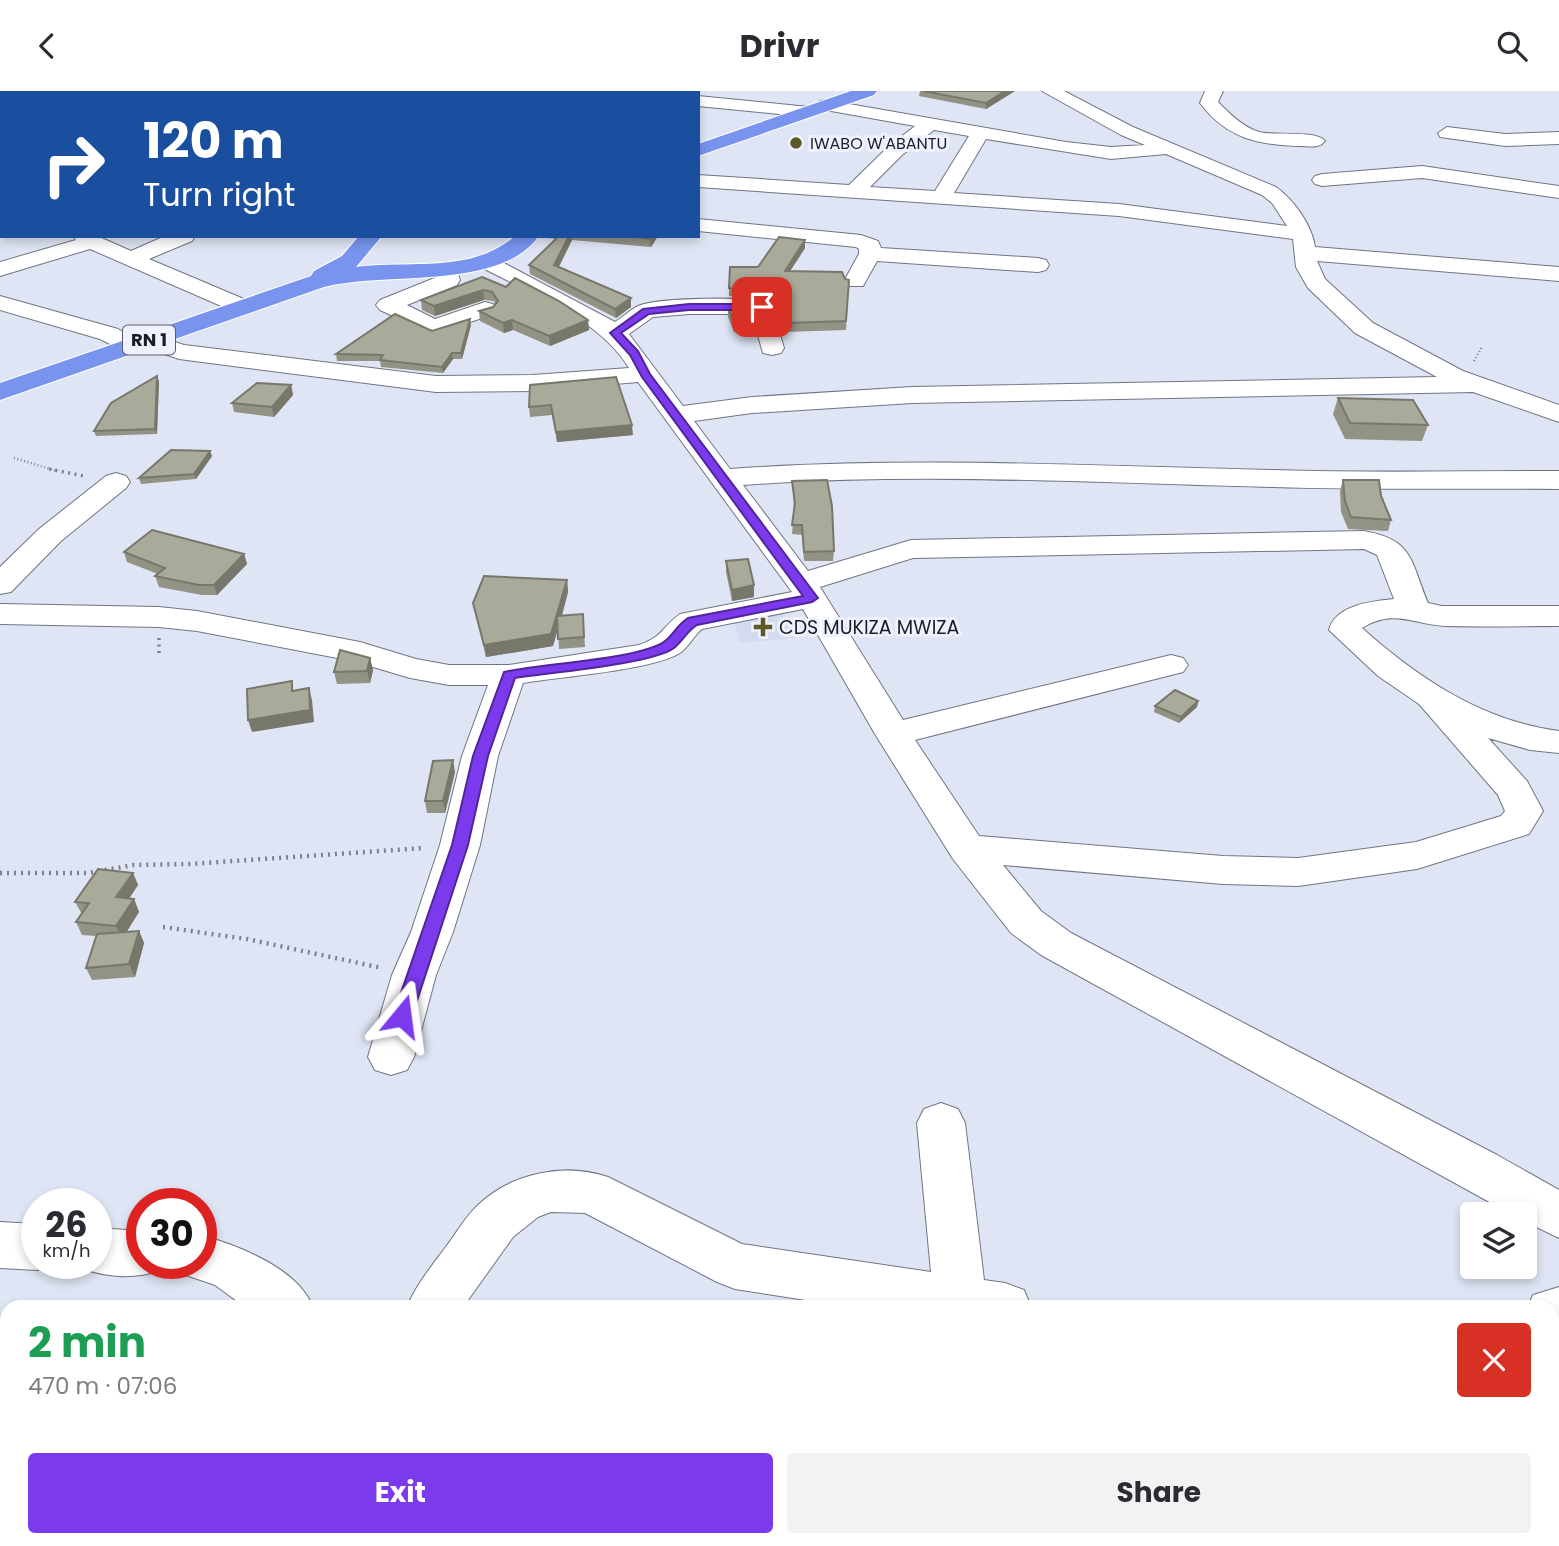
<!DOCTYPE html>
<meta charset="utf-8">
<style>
:root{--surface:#fff;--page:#f2f2f3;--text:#2b2b33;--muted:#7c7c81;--accent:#7c3aed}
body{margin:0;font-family:Poppins,sans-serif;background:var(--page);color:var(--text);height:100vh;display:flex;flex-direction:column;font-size:26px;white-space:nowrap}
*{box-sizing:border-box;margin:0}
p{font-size:23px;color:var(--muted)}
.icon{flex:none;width:38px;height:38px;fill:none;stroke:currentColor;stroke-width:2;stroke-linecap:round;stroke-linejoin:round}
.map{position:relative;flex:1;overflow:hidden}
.details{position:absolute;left:0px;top:1209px;width:1559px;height:247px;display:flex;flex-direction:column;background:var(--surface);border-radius:21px 21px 0 0;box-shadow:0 4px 10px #0003}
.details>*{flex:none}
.banner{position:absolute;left:0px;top:0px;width:700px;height:147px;box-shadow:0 4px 10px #0003;background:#1a4fa0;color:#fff;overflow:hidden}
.buttons{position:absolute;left:1460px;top:1111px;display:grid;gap:14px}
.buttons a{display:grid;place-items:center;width:77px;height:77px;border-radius:7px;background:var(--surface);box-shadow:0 4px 10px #0003;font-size:35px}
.speed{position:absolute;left:21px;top:1097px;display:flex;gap:14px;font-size:35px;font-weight:700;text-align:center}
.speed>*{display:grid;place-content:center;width:91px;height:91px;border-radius:50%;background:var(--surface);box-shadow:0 4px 10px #0003;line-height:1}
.speed small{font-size:18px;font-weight:400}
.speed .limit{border:10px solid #d22;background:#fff;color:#111}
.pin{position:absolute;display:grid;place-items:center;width:60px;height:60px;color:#fff;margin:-30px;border-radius:14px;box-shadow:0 4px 10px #0006}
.me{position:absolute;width:77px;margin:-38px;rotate:16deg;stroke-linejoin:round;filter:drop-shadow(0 0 5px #0008)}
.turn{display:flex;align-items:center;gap:24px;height:147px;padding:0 28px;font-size:32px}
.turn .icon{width:91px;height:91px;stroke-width:2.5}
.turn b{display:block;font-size:49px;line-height:60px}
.round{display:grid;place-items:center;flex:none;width:74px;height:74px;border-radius:7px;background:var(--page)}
.overview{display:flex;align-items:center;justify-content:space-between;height:119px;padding:0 28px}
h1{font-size:42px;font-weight:700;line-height:52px;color:#1e9e55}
.primary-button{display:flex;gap:14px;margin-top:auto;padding:14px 28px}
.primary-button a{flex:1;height:80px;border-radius:7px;background:var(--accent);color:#fff;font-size:28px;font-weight:700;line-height:80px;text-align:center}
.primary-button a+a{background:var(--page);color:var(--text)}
header{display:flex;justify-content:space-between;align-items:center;height:91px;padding:0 28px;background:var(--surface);font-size:32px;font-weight:700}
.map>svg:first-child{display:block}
</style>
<header><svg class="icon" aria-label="back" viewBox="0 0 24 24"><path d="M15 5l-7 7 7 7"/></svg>Drivr<svg class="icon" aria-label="search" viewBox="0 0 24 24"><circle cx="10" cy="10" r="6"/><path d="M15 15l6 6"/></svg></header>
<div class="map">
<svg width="1559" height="1455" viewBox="0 0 1559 1455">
<rect width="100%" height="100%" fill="#dfe5f4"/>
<polygon fill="#d3dbf1" points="783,522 795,547 740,552 733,525"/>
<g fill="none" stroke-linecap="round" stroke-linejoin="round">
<defs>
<g id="minor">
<polygon points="0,0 14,0 15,2 2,2 2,6"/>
<polygon points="106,0 129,0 105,2"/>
<polygon points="326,0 345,0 325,2"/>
<polygon points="561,0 603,0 604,2 563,2"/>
<path d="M1042 0H1064L1133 36 1276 96C1294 109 1312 134 1315 156L1559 176V190L1317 170 1325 188 1373 232 1463 280 1559 314V331L1473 301 912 312 752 322 694 330 730 378C911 365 1091 375 1272 379 1368 382 1463 380 1559 380V398C1464 397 1368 399 1273 396 1096 392 919 381 743 394L808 480 911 449 1364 440C1414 449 1410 469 1428 512L1442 515H1559V535C1521 535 1483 536 1446 535 1414 534 1394 517 1362 537 1418 587 1482 630 1559 640V662L1530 659 1488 647 1527 690 1543 720 1529 743 1417 778 1298 795 1223 793 1003 774 1041 820 1071 842 1497 1064 1559 1099V1147L1524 1130V1124H1513L1041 864 1011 842 953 768 875 643 803 518 702 538C694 544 689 556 680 562 653 579 559 586 523 592L498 665 480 754 453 841 436 884 414 966 407 979 391 984 375 979 368 966 392 884 411 841 440 754 462 665 488 594H449L410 587 353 570 197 540 159 536 0 533V513L159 516 197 520 360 551 416 568 449 574H509L639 554C664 545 661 537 680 523L792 501 638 291 533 300 436 301 179 268 142 255 139 261 130 263 100 248 0 219V205L118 238 136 249 139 244 148 242 184 254 436 285 533 284 629 277C599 227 529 202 479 175L476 170 479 165 487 163 615 231C623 226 630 219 638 215 658 206 749 206 770 211L784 257 781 262 772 264 763 262 752 223H689L653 226 629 243 683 315 752 306 912 296 1437 286 1355 242 1308 197 1296 176 1293 148 1119 125 698 96V84L849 94 888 56 915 35 820 18 817 14 820 10 826 9 1066 51 1111 56 1145 54 1121 44ZM934 39 969 45 935 100 870 96 902 64ZM986 48 1111 68 1166 63 1262 104 1272 112 1287 135 1119 113 954 102ZM1364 458 1377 464 1394 508C1372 510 1335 514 1329 539L1378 585 1419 613 1498 704 1505 720 1501 725 1416 751 1298 767 1223 765 979 745 915 649 1183 581 1188 574 1183 567 1171 564 903 629 820 496 913 467Z"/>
<path d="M1205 0H1223L1218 11C1230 23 1243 36 1259 41 1276 45 1316 39 1325 50 1319 58 1309 55 1299 55 1258 54 1226 47 1200 12Z"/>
<polygon points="698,5 809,16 818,21 809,26 698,15"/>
<polygon points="1447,36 1505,43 1559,41 1559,53 1505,55 1440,46 1438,42"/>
<polygon points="1422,75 1559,95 1559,107 1422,87 1322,95 1315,93 1312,89 1315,85 1322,83"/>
<rect x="0" y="98" width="2" height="13"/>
<polygon points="698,128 861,144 878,150 881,157 1038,167 1046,169 1049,174 1046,179 1038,181 877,170 863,195 847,195 844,190 859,163 859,158 856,156 698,140"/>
<polygon points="0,129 2,129 0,142"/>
<polygon points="73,145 97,145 131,160 165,145 195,145 192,150 149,168 251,211 255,216 251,221 235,221 90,158 0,185 0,171 76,149"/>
<polygon points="447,171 455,173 460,189 457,194 407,214 435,228 485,211 493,213 497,218 493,223 434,244 380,219 376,214 380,209 437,186 436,178 439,173"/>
<polygon points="116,382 126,385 130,391 126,397 61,450 11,501 0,503 0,476 39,438 106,385"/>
<path d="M941 1012 958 1018 965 1032 984 1189 1005 1192 1024 1199 1031 1216H851L735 1198 717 1191 585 1122 551 1121 538 1126 513 1146 463 1216H407C416 1194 431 1176 445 1157 456 1143 465 1126 478 1114 511 1082 565 1071 608 1086L742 1153 931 1181 917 1032 924 1018Z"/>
<polygon points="0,1131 37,1133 37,1172 54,1172 37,1179 0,1177"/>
<path d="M96 1137 142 1140V1172H163L160 1179C134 1189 104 1186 78 1176L76 1172H96Z"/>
<path d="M201 1144C239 1155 297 1177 313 1216H245L215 1194 183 1183 178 1172H201Z"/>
<polygon points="1559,1196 1559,1244 1552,1245 1552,1216 1528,1216 1533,1204"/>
</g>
<g id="highway">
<polygon points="851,0 877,0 874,4 698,65 698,53"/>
<path d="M359 145H382L356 176C409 169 472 183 515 145H539C500 200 385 180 324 196L0 309V292L311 185 314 180 342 165Z"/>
</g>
</defs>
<use href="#minor" stroke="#707582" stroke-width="2"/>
<use href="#highway" stroke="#fff" stroke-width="2"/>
<g stroke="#7d818c" stroke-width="2.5" stroke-dasharray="1 2.5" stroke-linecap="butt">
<polyline points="1474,270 1482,256"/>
<polyline points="14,367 57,380"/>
</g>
<g stroke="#7d818c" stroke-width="3.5" stroke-dasharray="2 4.5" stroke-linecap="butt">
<polyline points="49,378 84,385"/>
<polyline points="159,547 159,563"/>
</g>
<g stroke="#7d818c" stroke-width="4.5" stroke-dasharray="2 5" stroke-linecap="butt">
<polyline points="0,782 88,782 134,774 190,773 424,757"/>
<polyline points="163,836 247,848 382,877"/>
</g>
<use href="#minor" fill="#fff" fill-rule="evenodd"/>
<use href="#highway" fill="#7894ee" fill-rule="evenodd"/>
</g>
<g fill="#929285">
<polygon points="920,0 1015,0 986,18 919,5"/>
<polygon points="547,145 658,145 651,156 572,149 559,176 631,216 616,227 530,183 529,174 556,148 547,147"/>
<polygon points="805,149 805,157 790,180 849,189 846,239 785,241 781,238 770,208 729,205 729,197 758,176"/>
<polygon points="482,186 588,229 589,239 550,255 513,239 504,242 480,230 479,220 493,216 495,213 494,210 484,209 435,225 422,219 421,209"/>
<polygon points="728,216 754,230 754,240 734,241 728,226"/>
<polygon points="471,234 462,268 453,268 443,282 381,276 380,270 337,270 336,263 432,240"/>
<polygon points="159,290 157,343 96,345 94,340"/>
<polygon points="291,294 293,304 274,326 234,321 232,312"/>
<polygon points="530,294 633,344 557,351 552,324 530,326 529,316"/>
<polygon points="1338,307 1428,334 1422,350 1345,348 1333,323"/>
<polygon points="212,365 196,388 141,393 139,387"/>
<polygon points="1343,389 1381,405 1391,429 1388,440 1348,438 1341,421 1340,400"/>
<polygon points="792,390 834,460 833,470 804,470 802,444 792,443 794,418"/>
<polygon points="124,461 244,463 247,473 217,504 202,504 159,496 155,485 158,483 127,471"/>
<polygon points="726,470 754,494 754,506 732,510 726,481"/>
<polygon points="567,489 568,501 562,525 583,523 585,556 559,558 558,538 553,555 486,566 473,512"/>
<polygon points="370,567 373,579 370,592 337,593 334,581"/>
<polygon points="1198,610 1197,616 1179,632 1154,621 1155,615"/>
<polygon points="455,681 445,722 427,722 425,710"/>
<polygon points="133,782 138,794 129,808 134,808 139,821 127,840 139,840 144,852 135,886 92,889 86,877 96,845 82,844 76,831 82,823 75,811"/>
</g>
<g fill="#77776c">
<polygon points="1005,0 1015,0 986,18 986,12"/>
<polygon points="569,145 572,145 572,149 555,183 554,174"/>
<polygon points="652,145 658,145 651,156 650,148"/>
<polygon points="805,149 805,157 785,188 785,180"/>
<polygon points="483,199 484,209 435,225 434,215"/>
<polygon points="631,207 631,216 616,227 615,218"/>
<polygon points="470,228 471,234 462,268 461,262"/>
<polygon points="512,229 513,239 504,242 503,232"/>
<polygon points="588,229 589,239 550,255 549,245"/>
<polygon points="452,262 453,268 443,282 442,276"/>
<polygon points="157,285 159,290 157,343 155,338"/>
<polygon points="291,294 293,304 274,326 272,316"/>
<polygon points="632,334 633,344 557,351 556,341"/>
<polygon points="210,360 212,365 196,388 194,383"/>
<polygon points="244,463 247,473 217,504 214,494"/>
<polygon points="567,489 568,501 553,555 486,566 484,554"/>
<polygon points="754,494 754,506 732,510 732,499"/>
<polygon points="370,567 373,579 370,592 367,580"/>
<polygon points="309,597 312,609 314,631 252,641 248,629"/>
<polygon points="1198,610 1197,616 1179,632 1181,626"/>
<polygon points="453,669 455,681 445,722 443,710"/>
<polygon points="133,782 138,794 121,819 116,806"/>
<polygon points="134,808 139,821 122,848 116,835"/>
<polygon points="139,840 144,852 135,886 129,873"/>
</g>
<g fill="#aaaa9b" stroke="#77776c" stroke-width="2">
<polygon points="923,0 1005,0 986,12"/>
<polygon points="2,27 2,93 0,90 0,28"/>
<polygon points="559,145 569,145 554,174 631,207 615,218 529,174"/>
<polygon points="625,145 652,145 650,148"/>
<polygon points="779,146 805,149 785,180 842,181 845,188 849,189 846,230 785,232 781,229 770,200 729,197 730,176 758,176"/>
<polygon points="482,186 506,196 515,187 559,210 588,229 549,245 512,229 503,232 479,220 493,216 498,210 492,201 483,199 434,215 421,209"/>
<polygon points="728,216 750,216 754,230 734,231"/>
<polygon points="395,223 432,240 470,228 461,262 452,262 442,276 380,269 383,264 336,263"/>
<polygon points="157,285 155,338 94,340 111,312"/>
<polygon points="616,286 632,334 556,341 551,314 529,316 530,294"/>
<polygon points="257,292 291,294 272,316 232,312"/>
<polygon points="1338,307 1413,309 1428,334 1350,332"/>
<polygon points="171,359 210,360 194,383 139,387"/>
<polygon points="827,389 832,415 834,460 804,461 802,434 792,434 795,412 792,390"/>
<polygon points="1343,389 1379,389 1381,405 1391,429 1351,426 1345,410"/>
<polygon points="152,439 244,463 214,494 199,494 155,485 165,477 124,461"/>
<polygon points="748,468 754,494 732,499 726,470"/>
<polygon points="484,485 567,489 551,543 484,554 473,512"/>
<polygon points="583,523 584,546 558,548 557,525"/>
<polygon points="340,559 370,567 367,580 334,581"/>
<polygon points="292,590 292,600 309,597 310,619 248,629 247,598"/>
<polygon points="1175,599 1198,610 1181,626 1155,615"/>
<polygon points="453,669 443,710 425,710 433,670"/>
<polygon points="98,778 133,782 116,806 134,808 116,835 76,831 89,812 75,811"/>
<polygon points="139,840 129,873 86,877 97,843"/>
</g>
<path fill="#7c3aed" stroke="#51269a" stroke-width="2" d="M689 213H762L766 216 762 219H689L649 223 621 242 638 260 650 283 818 507 812 511 697 534C687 540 683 550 674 557 653 573 546 582 515 587L488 665 468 754 412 925 409 930H396L393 925 452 754 473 665 504 581C537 573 643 568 665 550 674 543 676 535 688 527L803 505 642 286 630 264 610 242 643 218Z"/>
<g fill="#5c5926" stroke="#eef2ff" stroke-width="2.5">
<circle cx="796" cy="52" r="7"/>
<path d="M759.5 525.5h7v7h7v7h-7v7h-7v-7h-7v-7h7z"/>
</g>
<g text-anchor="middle" stroke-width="6" stroke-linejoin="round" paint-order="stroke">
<g font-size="16" fill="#1b1d23" stroke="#eef2ff" text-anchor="start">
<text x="810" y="58">IWABO W'ABANTU</text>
</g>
<rect fill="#eef2ff" stroke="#5a5d65" stroke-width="2" x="123" y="234.5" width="52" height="29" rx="5"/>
<g font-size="18" font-weight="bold" fill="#1b1d23">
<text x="149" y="255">RN 1</text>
</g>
<g font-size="19" fill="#1b1d23" stroke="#eef2ff" text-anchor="start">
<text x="779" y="543">CDS MUKIZA MWIZA</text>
</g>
</g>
</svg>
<div class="buttons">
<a><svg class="icon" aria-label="layers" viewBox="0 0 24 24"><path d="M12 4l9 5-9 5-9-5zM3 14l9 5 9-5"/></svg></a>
</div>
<div class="speed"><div>26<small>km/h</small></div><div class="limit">30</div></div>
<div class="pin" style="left:762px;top:216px;background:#d93025"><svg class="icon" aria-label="arrive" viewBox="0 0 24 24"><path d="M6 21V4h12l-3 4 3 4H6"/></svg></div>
<svg class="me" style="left:402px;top:925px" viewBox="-20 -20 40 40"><path d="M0-17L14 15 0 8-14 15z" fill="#7c3aed" stroke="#fff" stroke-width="4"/></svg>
<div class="banner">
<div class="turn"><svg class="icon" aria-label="right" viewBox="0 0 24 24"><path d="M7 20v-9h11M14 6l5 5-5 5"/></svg><div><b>120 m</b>Turn right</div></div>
</div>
<section class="details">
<div class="overview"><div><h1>2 min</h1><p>470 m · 07:06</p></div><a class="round" style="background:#d93025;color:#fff"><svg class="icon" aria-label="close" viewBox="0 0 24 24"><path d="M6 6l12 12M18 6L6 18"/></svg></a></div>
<div class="primary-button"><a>Exit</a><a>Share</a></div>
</section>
</div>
